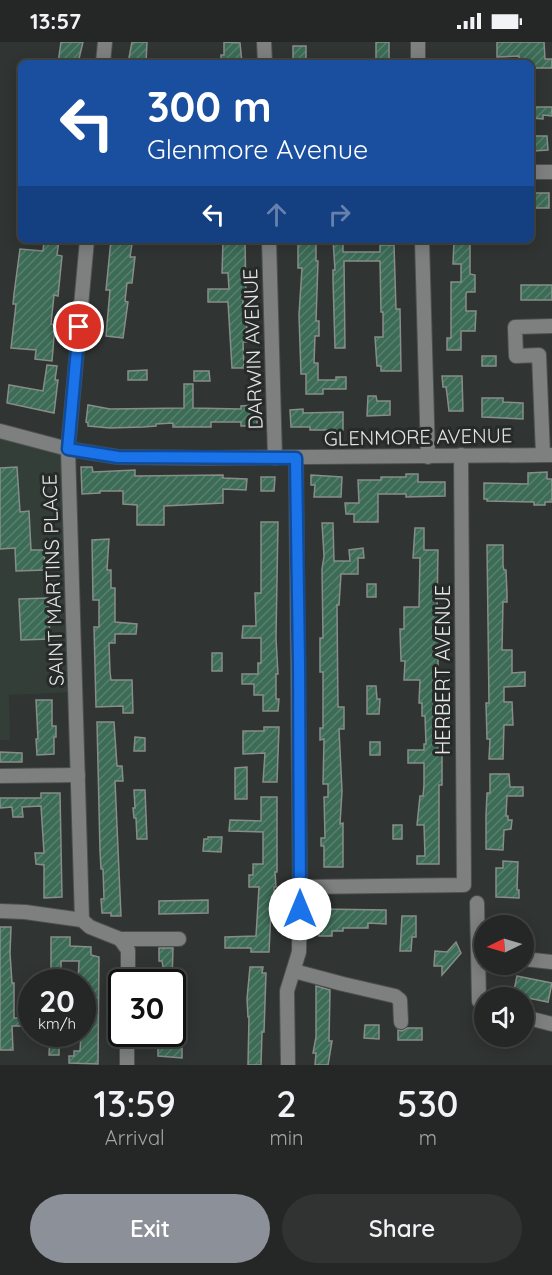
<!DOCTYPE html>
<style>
:root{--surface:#242726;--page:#303332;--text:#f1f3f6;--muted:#a3a5a7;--line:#414443;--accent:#8c9099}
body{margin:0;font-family:Quicksand,sans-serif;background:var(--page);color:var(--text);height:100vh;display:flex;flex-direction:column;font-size:22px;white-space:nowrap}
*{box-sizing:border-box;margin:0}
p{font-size:20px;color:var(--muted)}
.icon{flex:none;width:33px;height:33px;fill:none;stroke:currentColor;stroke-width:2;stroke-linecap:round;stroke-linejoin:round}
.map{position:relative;height:1023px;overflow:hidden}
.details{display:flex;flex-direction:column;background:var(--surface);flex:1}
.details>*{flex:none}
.hud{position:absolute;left:18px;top:18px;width:516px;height:183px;border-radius:9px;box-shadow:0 3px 15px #0003,0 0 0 2px var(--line);background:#1a4fa0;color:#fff;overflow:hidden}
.needle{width:39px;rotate:265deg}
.buttons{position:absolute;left:474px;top:873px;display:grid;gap:12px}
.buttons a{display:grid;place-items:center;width:60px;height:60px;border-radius:50%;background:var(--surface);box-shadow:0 3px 15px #0003,0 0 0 2px var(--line);font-size:30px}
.speed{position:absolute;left:18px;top:927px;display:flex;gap:12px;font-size:30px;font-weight:700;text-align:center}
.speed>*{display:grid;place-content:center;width:78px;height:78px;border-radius:50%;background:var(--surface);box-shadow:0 3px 15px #0003,0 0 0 2px var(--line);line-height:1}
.speed small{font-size:15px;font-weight:400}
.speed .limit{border:3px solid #111;border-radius:9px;background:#fff;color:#111}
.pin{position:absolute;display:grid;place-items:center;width:51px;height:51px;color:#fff;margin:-26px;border:3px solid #fff;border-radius:50%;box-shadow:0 2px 6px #0007}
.me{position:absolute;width:66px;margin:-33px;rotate:0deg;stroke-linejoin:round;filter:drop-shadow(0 0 4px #0008)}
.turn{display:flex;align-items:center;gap:21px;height:126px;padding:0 30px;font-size:27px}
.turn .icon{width:78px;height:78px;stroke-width:2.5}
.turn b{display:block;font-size:42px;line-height:51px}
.lanes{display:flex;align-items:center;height:57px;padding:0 30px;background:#0003;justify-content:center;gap:30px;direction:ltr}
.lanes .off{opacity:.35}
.eta{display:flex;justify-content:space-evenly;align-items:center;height:102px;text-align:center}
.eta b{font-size:36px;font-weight:600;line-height:42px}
.button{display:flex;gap:12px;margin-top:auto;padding:12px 30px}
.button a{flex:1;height:69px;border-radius:36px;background:var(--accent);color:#fff;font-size:24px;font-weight:600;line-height:69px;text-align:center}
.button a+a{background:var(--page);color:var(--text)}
.status{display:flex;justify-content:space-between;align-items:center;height:42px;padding:0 30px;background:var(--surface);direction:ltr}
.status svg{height:16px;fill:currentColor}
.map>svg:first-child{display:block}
</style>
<div class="status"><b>13:57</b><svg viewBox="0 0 49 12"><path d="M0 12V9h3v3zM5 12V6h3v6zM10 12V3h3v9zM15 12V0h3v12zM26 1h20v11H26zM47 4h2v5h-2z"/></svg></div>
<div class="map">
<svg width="552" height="1023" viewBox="0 0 552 1023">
<defs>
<pattern id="building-hatch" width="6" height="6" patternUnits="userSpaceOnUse" patternTransform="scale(1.5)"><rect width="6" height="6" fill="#3c6b56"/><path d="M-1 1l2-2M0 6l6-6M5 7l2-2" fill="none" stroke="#58806e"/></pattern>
</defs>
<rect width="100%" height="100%" fill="#303432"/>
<polygon fill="#343e39" points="0,389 68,407 75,650 9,653 10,698 0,698"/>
<g fill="url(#building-hatch)" stroke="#888d8a" stroke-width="1.5">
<polygon points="61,0 83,0 78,21 58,21"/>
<polygon points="132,0 147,0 146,21 128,21"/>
<polygon points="224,0 240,1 242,21 221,21 221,13 224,13"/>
<rect x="376" y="0" width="13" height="21"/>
<polygon points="497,0 544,0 545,17 552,17 552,26 531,26 531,21 519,21 519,14 497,15"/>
<rect x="293" y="4" width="13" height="15"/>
<polygon points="531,65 552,65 552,74 543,73 543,77 531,76"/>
<polygon points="534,94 547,94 548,108 534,109"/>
<rect x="535" y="151" width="14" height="15"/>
<polygon points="44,198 59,198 57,213 62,214 58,254 54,253 51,282 55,283 52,319 35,317 36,308 11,306 16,262 13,262 14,252 20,207 43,209"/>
<polygon points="111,198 129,198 128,202 132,202 130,215 135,215 132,241 127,241 125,259 128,260 123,296 106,294 110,248 106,248"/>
<polygon points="223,198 245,198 246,255 243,255 243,274 246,274 248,300 243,300 244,326 232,326 228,260 208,260 208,247 229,247 228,231 222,231"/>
<polygon points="298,198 316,198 316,219 318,219 316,279 319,279 319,294 315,294 314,321 318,321 318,338 336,338 336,335 346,335 346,347 323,347 323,352 306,352 306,332 301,332 299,273 302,226 298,226"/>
<polygon points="333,198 343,198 343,210 380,210 380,203 394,203 396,267 400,267 401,329 381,329 381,324 377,324 375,295 383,295 383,270 381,270 380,219 344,219 345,306 335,306 333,238 333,228 335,228"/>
<polygon points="454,198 470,199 470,232 475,233 475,250 467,250 466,252 466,269 476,269 475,289 461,289 461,308 447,308 447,296 451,296 451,240 461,240 461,222 453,222"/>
<rect x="521" y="243" width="31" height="15"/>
<rect x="482" y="314" width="14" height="10"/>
<polygon points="47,323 57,324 55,338 58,338 54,371 7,361 9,343 43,349"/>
<polygon points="147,328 147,338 128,338 128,329"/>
<polygon points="194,329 209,329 210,339 194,339"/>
<polygon points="442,334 462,334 463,369 449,369 447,352 446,345 443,345"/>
<polygon points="184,342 193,342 193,366 241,367 241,364 257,363 257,384 241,384 241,380 211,380 211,385 173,385 173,381 156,382 156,384 143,385 110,386 88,384 88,381 86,380 88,363 110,367 184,366"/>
<polygon points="368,354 376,354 377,359 390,359 390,373 367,374"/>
<polygon points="482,356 503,356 503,360 523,361 523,377 482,375"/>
<polygon points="303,367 303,371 343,370 343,388 310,388 310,385 291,385 290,368"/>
<polygon points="17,425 20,470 29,469 31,508 44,508 45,528 16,529 15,506 0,507 0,426"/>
<polygon points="81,425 92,425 93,430 135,428 135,434 223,433 223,436 247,437 246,448 223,447 223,461 164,464 164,483 137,483 137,463 123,462 123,449 100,449 100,451 82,452"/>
<polygon points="547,430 547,437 552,437 552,460 545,460 545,463 534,463 534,460 487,459 487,457 484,457 484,441 528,442 528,431"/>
<polygon points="406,432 418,432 418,440 445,440 445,454 406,455 406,452 378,452 378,480 354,480 354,472 346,472 345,461 359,461 358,438 381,438 381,435 406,435"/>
<polygon points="311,433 342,435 341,455 314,455 315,443 311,443"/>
<polygon points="261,435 275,435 274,449 261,449"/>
<polygon points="261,480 278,480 276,596 278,632 276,632 276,657 279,657 278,669 263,669 263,653 254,653 254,642 242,642 242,632 258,632 258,621 261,621 261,596 242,596 243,584 256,584 255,551 261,551"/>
<polygon points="322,481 333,481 334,519 350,519 349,508 363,506 364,516 358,516 358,532 341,532 339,563 337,563 338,665 344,665 344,687 339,687 342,749 340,782 343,781 343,825 324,825 324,804 321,804 321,796 325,796 324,755 328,755 328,742 323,742 324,697 320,698 320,686 323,686 323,630 320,630 320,596 323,596 322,527 324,514"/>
<polygon points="415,486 424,486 424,508 438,508 437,571 438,593 442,593 442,607 438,607 438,640 442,640 441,653 436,653 437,680 438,680 439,702 442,702 442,743 439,743 439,822 417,822 417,814 425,814 424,783 417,783 420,754 423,754 424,743 424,721 408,721 408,708 424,708 424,702 426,702 425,674 422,674 422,661 419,661 420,638 404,638 405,619 401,619 400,587 404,587 404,565 419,565 420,516 413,516"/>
<polygon points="109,497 107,528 111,528 111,546 115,546 115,580 137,582 136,592 115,592 115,601 109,601 110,630 111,638 132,638 133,671 123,671 123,664 96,665 94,585 99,585 99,558 93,558 92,498"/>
<polygon points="487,503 503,503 503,524 504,528 506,528 507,551 507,560 503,560 502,608 512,608 512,631 525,630 525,644 504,645 504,660 512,660 513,683 504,683 503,717 489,717 490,697 487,697 486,661 489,661"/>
<rect x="367" y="542" width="9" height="13"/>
<polygon points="48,556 50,597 21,598 19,557"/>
<rect x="212" y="611" width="10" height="18"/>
<polygon points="367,644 376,644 377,657 380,657 379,672 367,672"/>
<polygon points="36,658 52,658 52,684 56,684 56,695 54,695 54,712 37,713 36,697 38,697"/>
<polygon points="97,680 114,680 117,724 122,724 123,739 115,739 121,874 111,874 111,871 102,871 101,857 104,857 103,827 101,827 100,809"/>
<polygon points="264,685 279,685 277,740 263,740 265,711 243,712 243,689 264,689"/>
<polygon points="135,695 145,696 145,709 134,709"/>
<rect x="370" y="700" width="10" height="13"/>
<polygon points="0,710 22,711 22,720 0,720"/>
<polygon points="247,725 247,757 235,757 235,726"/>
<polygon points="490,732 509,732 510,745 523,745 523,754 507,754 506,774 508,774 508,778 512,778 511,787 504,788 503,808 486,807 486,774 487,751 490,751"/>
<polygon points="134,748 145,748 147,797 137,797 136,776 134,776 133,766 135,766"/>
<polygon points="41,751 60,751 62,855 44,856 44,823 36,822 35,811 44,811 41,764 22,765 23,775 13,775 12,765 0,766 0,756 41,756"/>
<polygon points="261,755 277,755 277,830 275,830 276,845 274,845 274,868 271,868 269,910 251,910 251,906 225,906 225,895 256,894 259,845 249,845 249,833 253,833 253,822 263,822 263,790 229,789 230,778 261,779"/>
<rect x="393" y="783" width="9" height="14"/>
<polygon points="208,795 222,795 221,810 203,809 204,797 208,797"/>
<polygon points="503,819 518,820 517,848 519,848 519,856 496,855 496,826 503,826"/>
<polygon points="208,858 208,871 159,872 159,859"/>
<polygon points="319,867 386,868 386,882 368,881 368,886 343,886 343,889 332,889 332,894 319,894"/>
<polygon points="402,874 416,874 416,895 412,895 411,909 400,909"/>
<polygon points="0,885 11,885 10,911 12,941 14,941 14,976 26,976 26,984 12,984 13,1008 0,1008"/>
<polygon points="51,895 70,895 70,904 91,905 91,913 99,915 98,1022 69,1021 69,1014 74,1014 74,1009 80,1009 81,992 82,992 82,940 78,940 79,919 61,919 61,940 51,940"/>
<polygon points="456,900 461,911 442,933 442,924 434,924 435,909 447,910"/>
<polygon points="159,906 173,906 172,940 162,940 163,925 162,919 159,919"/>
<polygon points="250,925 263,925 262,931 266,931 264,990 262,990 261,1023 248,1023 249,975 248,975 247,957"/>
<polygon points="517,934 552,941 548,960 513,953"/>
<polygon points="172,939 187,939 183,988 172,988"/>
<polygon points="316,944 330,948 329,999 332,999 328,1023 315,1023 316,1011 313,1011 316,995"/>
<polygon points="365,983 379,983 379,997 364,996"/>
<polygon points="407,986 422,986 422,998 398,998 398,988 402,989"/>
<polygon points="50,993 59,993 59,1013 49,1013"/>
<polygon points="169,999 177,999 177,1004 182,1005 182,1016 158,1014 158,1001 169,1002"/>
</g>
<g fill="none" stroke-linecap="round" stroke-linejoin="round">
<defs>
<g id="minor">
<polyline points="264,0 265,21"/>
<polyline points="418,0 418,21"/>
<polyline points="103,21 105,0"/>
<polyline points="531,130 552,130"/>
<polyline points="269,198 275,416"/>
<polyline points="422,198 428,415"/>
<polyline points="0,389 68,407 118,415 207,416 552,413"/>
<polyline points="543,413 539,313 516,314 515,285 552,284"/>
<polyline points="0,734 78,733"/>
<polyline points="300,845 464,843 461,413"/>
<polyline points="477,861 479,959 484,965"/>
<polyline points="0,869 25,870 82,878 90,885 120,897 128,908 128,940"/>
<polyline points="82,878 68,407 87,198"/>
<polyline points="120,897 179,897"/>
<polyline points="524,917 552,920"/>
<polyline points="294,929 343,942 395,954 400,958 401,980"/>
<polyline points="524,975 552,982"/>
<polyline points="127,1023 127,992"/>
<polyline points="288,1023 287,949 299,910 300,845 296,416"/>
</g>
</defs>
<use href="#minor" stroke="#4d504f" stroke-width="16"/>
<use href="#minor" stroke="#7e807f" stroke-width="14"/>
</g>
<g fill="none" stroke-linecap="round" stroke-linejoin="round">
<defs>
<polyline id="route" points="79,285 68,407 118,415 296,416 299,621 300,867"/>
</defs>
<use href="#route" stroke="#114b97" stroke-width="15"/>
<use href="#route" stroke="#1a73e8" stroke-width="10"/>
</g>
<g text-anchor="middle" stroke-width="6" stroke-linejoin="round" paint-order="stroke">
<g font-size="20" fill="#e4e6e5" stroke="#262a28">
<text transform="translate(253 307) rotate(-92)" y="7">DARWIN AVENUE</text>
<text transform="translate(418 395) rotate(-1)" y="7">GLENMORE AVENUE</text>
<text transform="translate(53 538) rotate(-92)" y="7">SAINT MARTINS PLACE</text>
<text transform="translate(443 628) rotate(-90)" y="7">HERBERT AVENUE</text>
</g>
</g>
</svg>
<div class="buttons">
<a><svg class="needle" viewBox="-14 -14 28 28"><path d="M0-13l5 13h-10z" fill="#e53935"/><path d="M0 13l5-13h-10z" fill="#a3a5a7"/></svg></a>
<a><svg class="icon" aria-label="sound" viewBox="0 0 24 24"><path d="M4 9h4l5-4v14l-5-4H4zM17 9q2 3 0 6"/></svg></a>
</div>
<div class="speed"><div>20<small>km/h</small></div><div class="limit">30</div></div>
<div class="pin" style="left:79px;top:285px;background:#d93025"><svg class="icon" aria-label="arrive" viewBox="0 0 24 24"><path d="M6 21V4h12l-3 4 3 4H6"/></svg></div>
<svg class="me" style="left:300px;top:867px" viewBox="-20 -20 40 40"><circle r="19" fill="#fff"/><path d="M0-13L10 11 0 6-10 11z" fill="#1a73e8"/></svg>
<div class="hud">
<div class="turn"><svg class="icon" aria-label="left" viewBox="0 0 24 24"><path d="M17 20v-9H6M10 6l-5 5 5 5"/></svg><div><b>300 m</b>Glenmore Avenue</div></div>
<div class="lanes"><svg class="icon" aria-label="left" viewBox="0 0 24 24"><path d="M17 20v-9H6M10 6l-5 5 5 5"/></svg><svg class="icon off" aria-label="ahead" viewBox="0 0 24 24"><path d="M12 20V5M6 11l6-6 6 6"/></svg><svg class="icon off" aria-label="right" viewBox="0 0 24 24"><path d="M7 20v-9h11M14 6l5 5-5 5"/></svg></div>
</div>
</div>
<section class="details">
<div class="eta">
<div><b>13:59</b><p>Arrival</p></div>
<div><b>2</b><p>min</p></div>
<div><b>530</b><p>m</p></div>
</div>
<div class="button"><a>Exit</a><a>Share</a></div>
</section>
